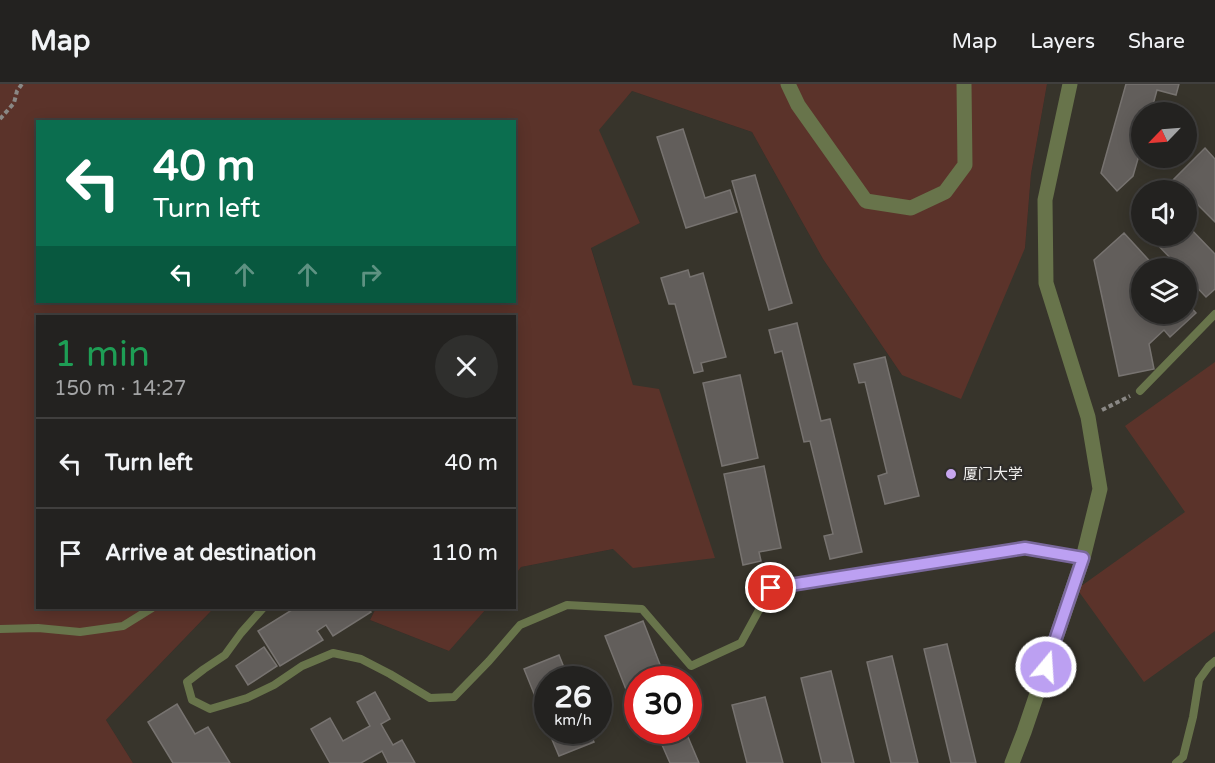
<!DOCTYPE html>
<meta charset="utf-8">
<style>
:root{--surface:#232220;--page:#2f2f2d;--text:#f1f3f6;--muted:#a3a4a5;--line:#403f3e}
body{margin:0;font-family:"Varela Round","Noto Sans SC",sans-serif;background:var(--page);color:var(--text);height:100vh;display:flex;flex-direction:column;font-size:22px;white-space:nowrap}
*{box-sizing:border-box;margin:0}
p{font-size:20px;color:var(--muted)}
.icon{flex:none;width:33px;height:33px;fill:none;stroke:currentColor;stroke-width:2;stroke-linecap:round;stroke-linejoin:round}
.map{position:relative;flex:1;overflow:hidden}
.details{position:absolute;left:36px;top:231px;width:480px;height:294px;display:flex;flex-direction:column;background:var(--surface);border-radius:0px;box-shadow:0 3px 15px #0003,0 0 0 2px var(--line)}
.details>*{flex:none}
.banner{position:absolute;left:36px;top:36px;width:480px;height:183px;border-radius:0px;box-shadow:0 3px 15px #0003,0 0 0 2px var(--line);background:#0b6e4f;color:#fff;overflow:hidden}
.needle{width:39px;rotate:245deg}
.fabs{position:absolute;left:1131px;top:18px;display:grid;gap:12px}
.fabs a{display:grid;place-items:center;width:66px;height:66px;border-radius:50%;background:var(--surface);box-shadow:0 3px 15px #0003,0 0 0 2px var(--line);font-size:30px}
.speed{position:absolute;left:534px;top:582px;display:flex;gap:12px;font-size:30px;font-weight:700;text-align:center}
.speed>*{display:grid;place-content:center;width:78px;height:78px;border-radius:50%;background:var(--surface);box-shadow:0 3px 15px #0003,0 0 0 2px var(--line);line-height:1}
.speed small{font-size:15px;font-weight:400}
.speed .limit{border:9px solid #d22;background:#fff;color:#111}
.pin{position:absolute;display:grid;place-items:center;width:51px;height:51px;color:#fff;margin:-26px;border:3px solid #fff;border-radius:50%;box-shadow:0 2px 6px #0007}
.me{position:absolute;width:66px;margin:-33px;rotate:18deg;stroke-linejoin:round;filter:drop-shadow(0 0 4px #0008)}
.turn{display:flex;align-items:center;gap:21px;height:126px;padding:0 18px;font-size:27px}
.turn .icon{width:78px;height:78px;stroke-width:2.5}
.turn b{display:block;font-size:42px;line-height:51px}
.lanes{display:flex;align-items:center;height:57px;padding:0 18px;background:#0003;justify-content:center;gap:30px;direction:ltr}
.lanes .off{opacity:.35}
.round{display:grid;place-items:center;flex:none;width:63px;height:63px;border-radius:32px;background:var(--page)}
.overview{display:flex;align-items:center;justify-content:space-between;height:102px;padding:0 18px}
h1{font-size:36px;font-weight:600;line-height:45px;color:#1e9e55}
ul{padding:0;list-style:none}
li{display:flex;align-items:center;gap:18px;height:90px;padding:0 18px;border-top:2px solid var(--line)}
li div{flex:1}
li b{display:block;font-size:22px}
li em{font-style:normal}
header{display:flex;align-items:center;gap:36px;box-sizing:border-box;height:84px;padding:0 30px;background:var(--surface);border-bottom:2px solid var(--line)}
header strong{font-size:28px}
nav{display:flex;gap:33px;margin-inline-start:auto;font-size:21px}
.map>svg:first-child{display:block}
</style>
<header>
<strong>Map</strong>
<nav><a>Map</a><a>Layers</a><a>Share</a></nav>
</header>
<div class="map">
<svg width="1215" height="679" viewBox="0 0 1215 679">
<rect width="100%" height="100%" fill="#2f2d2a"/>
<path fill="#37342b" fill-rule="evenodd" d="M1047 0H1215V679H133L106 636 211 527 216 524H376L370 536 449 567 487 524H514L515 491 521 483 613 465 633 302 591 163 640 139 598 46 632 7 752 48 823 175 902 291 1025 164 1031 90ZM1142 28H1186V74H1142ZM1142 106H1186V152H1142ZM1142 184H1186V230H1142ZM548 596H598V646H548ZM638 596H688V646H638Z"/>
<g fill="#5b332a" fill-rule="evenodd">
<path d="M0 0H1047L1031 90 1025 164 961 315 902 291 823 175 752 48 632 7 599 46 640 139 591 164 633 301 659 305 715 474 633 484 613 465 521 483 515 491 514 232H38V524H216L211 527 106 636 133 679H0ZM38 38H514V218H38Z"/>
<polygon points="1215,278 1215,547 1144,598 1077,505 1185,428 1125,342"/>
<polygon points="376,524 487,524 449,567 370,536"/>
</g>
<g fill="#625e5b" stroke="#777370" stroke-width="1.5">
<polygon points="1126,0 1179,0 1176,11 1157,6 1151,28 1142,28 1142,61 1133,92 1117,107 1101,89"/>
<polygon points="683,45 705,114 730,106 737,128 686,144 657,53"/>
<polygon points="1205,64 1215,75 1215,138 1186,109 1186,106 1184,106 1173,96"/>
<polygon points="755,91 792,219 769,226 732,97"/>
<polygon points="1186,140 1215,170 1215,205 1206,213 1186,192 1186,184 1180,184 1149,152 1186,152"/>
<polygon points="1124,149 1156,184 1142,184 1142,230 1186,230 1186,218 1196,229 1170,253 1164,246 1149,260 1154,285 1119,292 1094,176"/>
<polygon points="688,186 690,193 703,189 726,273 701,279 703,287 694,289 675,220 669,220 661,194"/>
<polygon points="797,239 821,337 830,335 862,468 830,475 824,452 833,450 810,357 804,358 782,267 775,269 769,246"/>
<polygon points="885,273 919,412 885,420 878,392 887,389 865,298 859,299 854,280"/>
<polygon points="740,291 758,374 722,382 703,299"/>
<polygon points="764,382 781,464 759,468 761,477 743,481 724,390"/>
<polygon points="295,524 368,524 371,528 333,552 326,541 317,547 323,556 280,582 258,547"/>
<polygon points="643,537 666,596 638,596 638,636 605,552"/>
<polygon points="947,560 976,679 951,679 924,565"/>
<polygon points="264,563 277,582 248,601 236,582"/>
<polygon points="559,571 569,596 548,596 548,644 524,585"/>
<polygon points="892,572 918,679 891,679 867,578"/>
<polygon points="831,587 854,679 822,679 801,594"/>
<polygon points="375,608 390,635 381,640 393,661 402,656 415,679 388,679 382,667 361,679 330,679 311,645 330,634 343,657 370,642 357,618"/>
<polygon points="765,613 783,679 747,679 732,621"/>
<polygon points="177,620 195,650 208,643 230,679 173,679 148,638"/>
<polygon points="548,646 589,646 594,658 559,672"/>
<polygon points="658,646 685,646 699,679 670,679 656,647"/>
</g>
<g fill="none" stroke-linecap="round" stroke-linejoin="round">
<g stroke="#8a8885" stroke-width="4" stroke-dasharray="4.5 3" stroke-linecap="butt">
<polyline points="0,35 14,19 17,7 22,0"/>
<polyline points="1102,326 1130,312"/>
</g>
<g stroke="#68744b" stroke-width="8">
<polyline points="1140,307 1215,230"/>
<polyline points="263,524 241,549 225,571 204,585 187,598 192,616 210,625 247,614 274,601 302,582 333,569 361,575 390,590 430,614 454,613 489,577 520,541 567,521 642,525 691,582 741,559 771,504 1025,464 1083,474"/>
<polyline points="0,545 38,544 80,548 123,542 152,524"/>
<polyline points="1176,679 1183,673 1193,633 1199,596 1209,582 1215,577"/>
</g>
<g stroke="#68744b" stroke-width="15">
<polyline points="788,0 798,21 866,117 911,124 945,108 965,81 964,0"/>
<polyline points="1012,679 1024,648 1083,474 1100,405 1088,333 1046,199 1045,116 1070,0"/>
</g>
</g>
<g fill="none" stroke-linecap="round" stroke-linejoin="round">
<defs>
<polyline id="route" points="771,504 1025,464 1083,474 1046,583"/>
</defs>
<use href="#route" stroke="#7a689d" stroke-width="15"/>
<use href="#route" stroke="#bca0f2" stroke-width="10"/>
</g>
<circle fill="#c7a6ef" stroke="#2f2d2a" stroke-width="2" cx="951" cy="390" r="6"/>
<g text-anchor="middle" stroke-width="4.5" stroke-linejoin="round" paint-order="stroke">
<g font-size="15" fill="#f2f1ef" stroke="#2f2d2a" text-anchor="start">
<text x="963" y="395">厦门大学</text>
</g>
</g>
</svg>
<div class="fabs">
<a><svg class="needle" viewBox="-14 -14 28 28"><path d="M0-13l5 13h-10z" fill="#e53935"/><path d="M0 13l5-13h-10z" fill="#a3a4a5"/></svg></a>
<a><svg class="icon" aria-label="sound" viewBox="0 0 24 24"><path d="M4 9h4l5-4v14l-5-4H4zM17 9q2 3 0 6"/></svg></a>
<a><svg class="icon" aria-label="layers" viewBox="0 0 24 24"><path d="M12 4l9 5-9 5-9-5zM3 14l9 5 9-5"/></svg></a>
</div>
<div class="speed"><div>26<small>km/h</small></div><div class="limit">30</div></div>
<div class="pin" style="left:771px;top:504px;background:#d93025"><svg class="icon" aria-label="arrive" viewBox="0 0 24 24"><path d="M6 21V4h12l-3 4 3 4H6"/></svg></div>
<svg class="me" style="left:1046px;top:583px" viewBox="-20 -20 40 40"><circle r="17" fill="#bca0f2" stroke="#fff" stroke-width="3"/><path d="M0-11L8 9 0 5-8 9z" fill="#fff"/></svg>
<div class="banner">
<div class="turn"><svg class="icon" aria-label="left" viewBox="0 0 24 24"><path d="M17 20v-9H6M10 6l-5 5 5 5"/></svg><div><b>40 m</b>Turn left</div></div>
<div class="lanes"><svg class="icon" aria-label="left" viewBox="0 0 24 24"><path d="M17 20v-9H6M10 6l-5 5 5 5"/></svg><svg class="icon off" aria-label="ahead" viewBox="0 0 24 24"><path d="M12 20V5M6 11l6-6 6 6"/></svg><svg class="icon off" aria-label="ahead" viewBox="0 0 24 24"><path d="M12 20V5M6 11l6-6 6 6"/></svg><svg class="icon off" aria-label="right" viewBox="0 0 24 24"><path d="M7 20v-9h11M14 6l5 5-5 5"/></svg></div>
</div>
<section class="details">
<div class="overview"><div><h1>1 min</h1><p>150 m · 14:27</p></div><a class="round"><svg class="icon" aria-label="close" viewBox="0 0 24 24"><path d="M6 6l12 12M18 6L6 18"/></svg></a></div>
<ul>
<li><svg class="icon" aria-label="left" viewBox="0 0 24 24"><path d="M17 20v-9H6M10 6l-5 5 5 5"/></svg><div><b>Turn left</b></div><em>40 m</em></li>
<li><svg class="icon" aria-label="arrive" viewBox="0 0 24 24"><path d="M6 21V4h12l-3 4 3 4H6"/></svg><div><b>Arrive at destination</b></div><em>110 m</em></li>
</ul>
</section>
</div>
